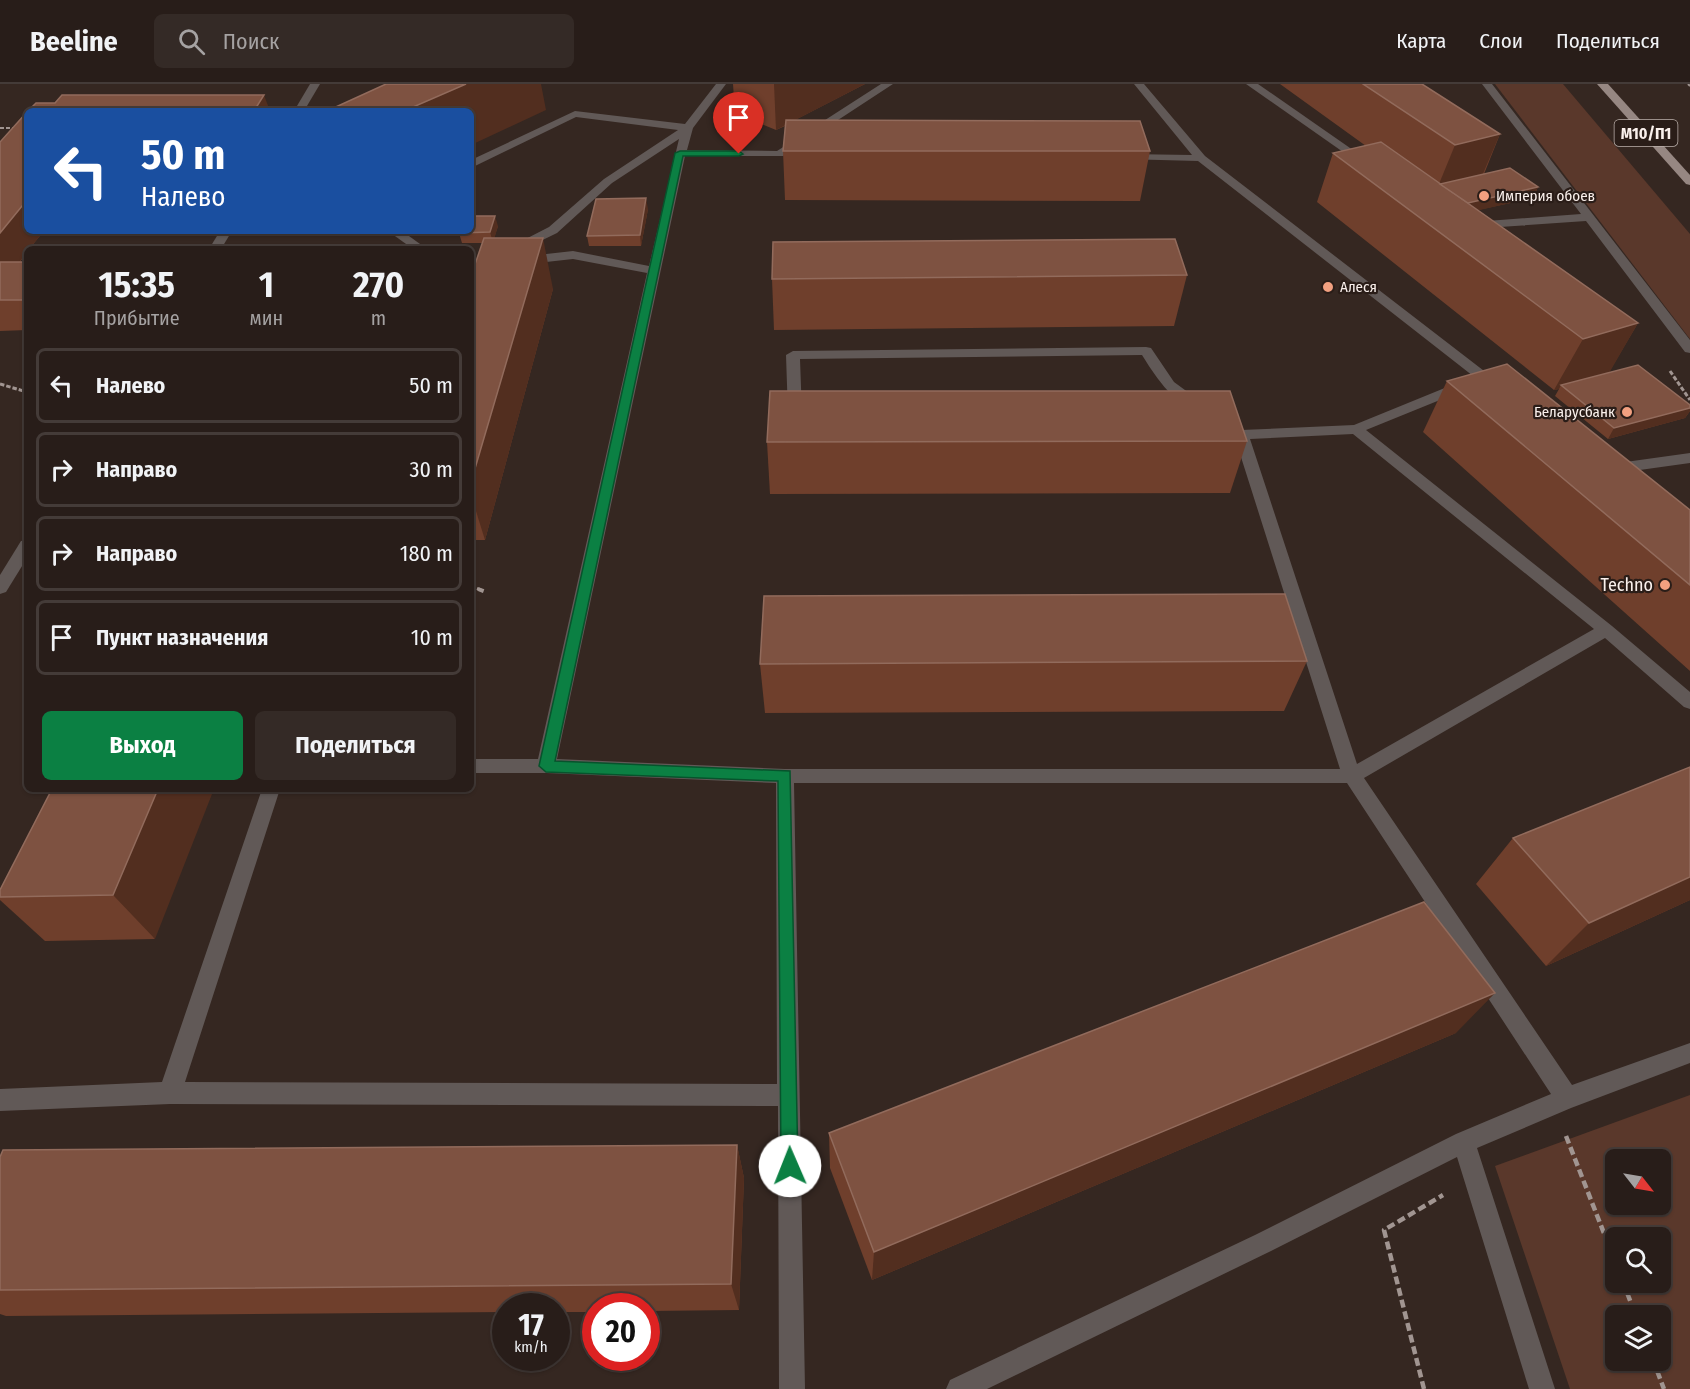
<!DOCTYPE html>
<html lang="ru">
<meta charset="utf-8">
<style>
:root{--surface:#281d19;--page:#342a26;--text:#f1f3f6;--muted:#a5a2a2;--line:#443b38;--accent:#0b8043}
body{margin:0;font-family:"Fira Sans Condensed",sans-serif;background:var(--page);color:var(--text);height:100vh;display:flex;flex-direction:column;font-size:22px;white-space:nowrap}
*{box-sizing:border-box;margin:0}
p{font-size:20px;color:var(--muted)}
.icon{flex:none;width:33px;height:33px;fill:none;stroke:currentColor;stroke-width:2;stroke-linecap:round;stroke-linejoin:round}
.map{position:relative;flex:1;overflow:hidden}
.details{position:absolute;left:24px;top:162px;width:450px;height:546px;display:flex;flex-direction:column;background:var(--surface);border-radius:9px;box-shadow:0 2px 4px #0004,0 0 0 2px var(--line)}
.details>*{flex:none}
.banner{position:absolute;left:24px;top:24px;width:450px;height:126px;border-radius:9px;box-shadow:0 2px 4px #0004,0 0 0 2px var(--line);background:#1a4fa0;color:#fff;overflow:hidden}
.needle{width:39px;rotate:121deg}
.fabs{position:absolute;left:1605px;top:1065px;display:grid;gap:12px}
.fabs a{display:grid;place-items:center;width:66px;height:66px;border-radius:9px;background:var(--surface);box-shadow:0 2px 4px #0004,0 0 0 2px var(--line);font-size:30px}
.speed{position:absolute;left:492px;top:1209px;display:flex;gap:12px;font-size:30px;font-weight:700;text-align:center}
.speed>*{display:grid;place-content:center;width:78px;height:78px;border-radius:50%;background:var(--surface);box-shadow:0 2px 4px #0004,0 0 0 2px var(--line);line-height:1}
.speed small{font-size:15px;font-weight:400}
.speed .limit{border:9px solid #d22;background:#fff;color:#111}
.pin{position:absolute;display:grid;place-items:center;width:51px;height:51px;color:#fff;margin:-62px -26px;border-radius:50% 50% 50% 0;rotate:-45deg;box-shadow:0 0 6px #0007}
.pin .icon{rotate:45deg}
.me{position:absolute;width:66px;margin:-33px;rotate:359deg;stroke-linejoin:round;filter:drop-shadow(0 0 4px #0008)}
.turn{display:flex;align-items:center;gap:21px;height:126px;padding:0 18px;font-size:27px}
.turn .icon{width:78px;height:78px;stroke-width:2.5}
.turn b{display:block;font-size:42px;line-height:51px}
.eta{display:flex;justify-content:space-evenly;align-items:center;height:102px;text-align:center}
.eta b{font-size:36px;font-weight:700;line-height:42px}
.cta{display:flex;gap:12px;margin-top:auto;padding:12px 18px}
.cta a{flex:1;height:69px;border-radius:9px;background:var(--accent);color:#fff;font-size:24px;font-weight:700;line-height:69px;text-align:center}
.cta a+a{background:var(--page);color:var(--text)}
ul{padding:0;list-style:none}
li{display:flex;align-items:center;gap:18px;height:75px;margin:0 12px 9px;padding:0 6px;border:3px solid var(--line);border-radius:9px}
li div{flex:1}
li b{display:block;font-size:22px}
li em{font-style:normal}
header{display:flex;align-items:center;gap:36px;box-sizing:border-box;height:84px;padding:0 30px;background:var(--surface);border-bottom:2px solid var(--line)}
header strong{font-size:28px}
nav{display:flex;gap:33px;margin-inline-start:auto;font-size:21px}
.search{width:420px;height:54px;background:var(--page);display:flex;align-items:center;gap:15px;box-sizing:border-box;padding:0 21px;border-radius:9px;color:var(--muted);font-size:22px}
.map>svg:first-child{display:block}
</style>
<header>
<strong>Beeline</strong>
<div class="search"><svg class="icon" aria-label="search" viewBox="0 0 24 24"><circle cx="10" cy="10" r="6"/><path d="M15 15l6 6"/></svg>Поиск</div>
<nav><a>Карта</a><a>Слои</a><a>Поделиться</a></nav>
</header>
<div class="map">
<svg width="1690" height="1305" viewBox="0 0 1690 1305">
<rect width="100%" height="100%" fill="#352721"/>
<g fill="#5a382b" fill-rule="evenodd">
<polygon points="1495,0 1563,0 1690,150 1690,255"/>
<path d="M1690 1011V1305H1570L1495 1082ZM1616 1076H1660V1120H1616ZM1616 1154H1660V1198H1616ZM1616 1232H1660V1276H1616Z"/>
</g>
<g fill="none" stroke-linecap="round" stroke-linejoin="round">
<g stroke="#a19591" stroke-width="2" stroke-dasharray="4 2" stroke-linecap="butt">
<polyline points="1688,0 1690,2"/>
<polyline points="0,44 27,44"/>
</g>
<g stroke="#a19591" stroke-width="3" stroke-dasharray="4.5 2" stroke-linecap="butt">
<polyline points="1670,287 1690,316"/>
<polyline points="0,300 27,308"/>
<polyline points="471,502 481,506"/>
</g>
<polyline stroke="#a19591" stroke-width="4" stroke-dasharray="6 3" stroke-linecap="butt" points="478,505 486,508"/>
<g stroke="#a19591" stroke-width="4.5" stroke-dasharray="8 4" stroke-linecap="butt">
<polyline points="1566,1052 1616,1180"/>
<polyline points="1623,1198 1636,1232"/>
<polyline points="1653,1276 1664,1305"/>
<polyline points="1424,1305 1384,1146 1443,1111"/>
</g>
<g fill="#615957" fill-rule="evenodd">
<polygon points="310,0 320,0 304,27 294,27"/>
<path d="M716 0H726L693 44 687 66 777 67 881 0H893L783 72H685L557 675 785 685H1340L1234 351 1241 346 1354 341 1457 299H1467V305L1366 346 1612 542 1690 608V625L1684 623 1605 554 1364 694 1572 1001 1690 959V979L1571 1024 1477 1064 1555 1305H1529L1457 1073 1271 1167 987 1305H946L950 1296 1255 1151 1456 1050 1551 1010 1347 699H794L805 1305H779L778 1022 170 1020 0 1027V1005L162 998 262 705H280L185 998 777 1000 776 699 546 689H471V675H538L647 189 573 175 484 185 471 183V175L484 177 573 167 649 182 679 55 612 99 557 149 516 169 512 168V162L549 143 604 95 678 46 576 33 475 82 471 83V76L575 27 685 40ZM1353 350 1594 545 1357 680 1250 355Z"/>
<polygon points="1134,0 1144,0 1205,72 1501,300 1501,306 1491,306 1198,77 1122,75 1122,71 1126,70 1192,71"/>
<polygon points="1246,0 1258,0 1373,80 1363,82"/>
<polygon points="1482,0 1492,0 1690,256 1690,269 1685,268 1586,137 1470,145 1468,142 1474,138 1581,130"/>
<polygon points="220,147 232,147 221,165 209,165"/>
<polygon points="388,147 402,147 427,165 413,165"/>
<path d="M1146 263 1151 264 1174 298 1200 317V323C1178 329 1152 287 1142 271L800 275 802 331 795 335 788 331 786 271 793 267Z"/>
<polygon points="1690,369 1690,379 1611,390 1604,385 1611,380"/>
<polygon points="27,456 27,474 6,508 0,510 0,491 21,457"/>
</g>
<polygon fill="#968782" fill-rule="evenodd" points="1597,0 1608,0 1690,91 1690,101 1686,100"/>
</g>
<g fill="#6f3f2c">
<polygon points="733,0 865,0 795,36 1150,67 1140,117 785,116 783,67 785,42 776,46 735,29"/>
<polygon points="1280,0 1422,0 1500,50 1484,90 1538,103 1533,114 1478,126 1638,239 1609,288 1690,321 1690,327 1685,334 1608,355 1555,312 1559,305 1554,306 1317,118 1333,69 1366,62"/>
<polygon points="0,58 27,147 44,147 29,165 27,165 27,168 20,178 27,178 27,246 0,247"/>
<polygon points="648,125 641,162 589,162 587,152"/>
<polygon points="498,142 494,154 553,205 485,456 471,456 471,192 483,159 462,159 459,149"/>
<polygon points="1187,191 1174,242 774,246 772,195"/>
<polygon points="1447,297 1690,426 1690,587 1423,348"/>
<polygon points="1247,357 1230,409 770,410 767,358"/>
<polygon points="1307,577 1284,627 765,629 760,580"/>
<polygon points="52,705 155,855 45,857 0,816 0,806"/>
<polygon points="1513,754 1690,816 1546,882 1476,800"/>
<polygon points="1456,949 872,1196 830,1084 829,1049"/>
<polygon points="737,1061 744,1094 739,1226 646,1227 646,1222 596,1222 596,1228 556,1228 556,1222 506,1222 506,1228 6,1232 0,1230 0,1073"/>
</g>
<g fill="#522e1f">
<polygon points="466,0 541,0 546,26 471,61 471,27 404,27"/>
<polygon points="774,0 865,0 776,46"/>
<polygon points="264,11 270,27 254,27"/>
<polygon points="1500,50 1479,99 1439,100 1455,61"/>
<polygon points="1538,103 1533,114 1462,130 1466,119"/>
<polygon points="646,114 648,125 641,162 640,151"/>
<polygon points="27,116 27,147 44,147 29,165 27,165 27,168 0,203 0,149"/>
<polygon points="495,132 498,142 493,159 490,148"/>
<polygon points="543,154 553,205 485,456 471,411 471,398"/>
<polygon points="1638,239 1608,291 1561,301 1559,305 1554,306 1583,255"/>
<polygon points="1690,324 1690,327 1685,334 1608,355 1614,344"/>
<polygon points="158,705 214,705 155,855 113,811"/>
<polygon points="1690,793 1690,816 1546,882 1589,839"/>
<polygon points="1495,909 1456,949 872,1196 874,1168"/>
<polygon points="737,1061 744,1094 739,1226 731,1200"/>
</g>
<g fill="#7e5241" stroke="#926b5c" stroke-width="1.5">
<polygon points="386,0 466,0 404,27 327,27"/>
<polygon points="1363,0 1422,0 1500,50 1455,61"/>
<polygon points="62,11 264,11 254,27 28,27 36,19 55,19"/>
<polygon points="27,28 27,116 0,149 0,58"/>
<polygon points="786,36 1140,37 1150,67 783,67"/>
<polygon points="1381,58 1638,239 1583,255 1333,69"/>
<polygon points="1510,84 1538,103 1468,119 1440,100"/>
<polygon points="646,114 640,151 587,152 596,115"/>
<polygon points="471,132 495,132 490,148 459,149 459,147 471,147"/>
<polygon points="484,154 543,154 471,398 471,192"/>
<polygon points="1175,155 1187,191 772,195 773,158"/>
<rect x="0" y="178" width="27" height="38"/>
<polygon points="1507,280 1690,426 1690,501 1447,297"/>
<polygon points="1638,281 1690,321 1690,324 1614,344 1561,301"/>
<polygon points="770,307 1230,307 1247,357 767,358"/>
<polygon points="1285,510 1307,577 760,580 764,512"/>
<polygon points="1690,683 1690,793 1589,839 1513,754"/>
<polygon points="52,705 158,705 113,811 0,813 0,806"/>
<polygon points="1424,818 1495,909 874,1168 829,1049"/>
<polygon points="737,1061 731,1200 0,1206 0,1073 3,1066"/>
</g>
<polygon fill="#0b8043" stroke="#07532c" stroke-width="1.5" points="680,67 739,67 743,70 739,72 683,72 555,677 790,687 798,1082 796,1088 790,1091 783,1088 781,1082 778,697 546,688 539,682 675,69"/>
<g fill="#f2a080" stroke="#2a1d18" stroke-width="2">
<circle cx="1484" cy="112" r="6"/>
<circle cx="1328" cy="203" r="6"/>
<circle cx="1627" cy="328" r="6"/>
<circle cx="1665" cy="501" r="6"/>
</g>
<g text-anchor="middle" stroke-width="4.5" stroke-linejoin="round" paint-order="stroke">
<g font-size="15" fill="#faf0ec" stroke="#2a1d18" text-anchor="start">
<text x="1496" y="117">Империя обоев</text>
<text x="1340" y="208">Алеся</text>
<text x="1615" y="333" text-anchor="end">Беларусбанк</text>
</g>
<rect fill="#2a1d18" stroke="#bcb1ac" stroke-width="1.5" x="1614.5" y="36" width="63" height="26" rx="4.5"/>
<g font-size="16" font-weight="bold" fill="#faf0ec">
<text x="1646" y="55">М10/П1</text>
</g>
<g font-size="18" fill="#faf0ec" stroke="#2a1d18" text-anchor="end">
<text x="1653" y="507">Techno</text>
</g>
</g>
</svg>
<div class="fabs">
<a><svg class="needle" viewBox="-14 -14 28 28"><path d="M0-13l5 13h-10z" fill="#e53935"/><path d="M0 13l5-13h-10z" fill="#a5a2a2"/></svg></a>
<a><svg class="icon" aria-label="search" viewBox="0 0 24 24"><circle cx="10" cy="10" r="6"/><path d="M15 15l6 6"/></svg></a>
<a><svg class="icon" aria-label="layers" viewBox="0 0 24 24"><path d="M12 4l9 5-9 5-9-5zM3 14l9 5 9-5"/></svg></a>
</div>
<div class="speed"><div>17<small>km/h</small></div><div class="limit">20</div></div>
<div class="pin" style="left:739px;top:70px;background:#d93025"><svg class="icon" aria-label="arrive" viewBox="0 0 24 24"><path d="M6 21V4h12l-3 4 3 4H6"/></svg></div>
<svg class="me" style="left:790px;top:1082px" viewBox="-20 -20 40 40"><circle r="19" fill="#fff"/><path d="M0-13L10 11 0 6-10 11z" fill="#0b8043"/></svg>
<div class="banner">
<div class="turn"><svg class="icon" aria-label="left" viewBox="0 0 24 24"><path d="M17 20v-9H6M10 6l-5 5 5 5"/></svg><div><b>50 m</b>Налево</div></div>
</div>
<section class="details">
<div class="eta">
<div><b>15:35</b><p>Прибытие</p></div>
<div><b>1</b><p>мин</p></div>
<div><b>270</b><p>m</p></div>
</div>
<ul>
<li><svg class="icon" aria-label="left" viewBox="0 0 24 24"><path d="M17 20v-9H6M10 6l-5 5 5 5"/></svg><div><b>Налево</b></div><em>50 m</em></li>
<li><svg class="icon" aria-label="right" viewBox="0 0 24 24"><path d="M7 20v-9h11M14 6l5 5-5 5"/></svg><div><b>Направо</b></div><em>30 m</em></li>
<li><svg class="icon" aria-label="right" viewBox="0 0 24 24"><path d="M7 20v-9h11M14 6l5 5-5 5"/></svg><div><b>Направо</b></div><em>180 m</em></li>
<li><svg class="icon" aria-label="arrive" viewBox="0 0 24 24"><path d="M6 21V4h12l-3 4 3 4H6"/></svg><div><b>Пункт назначения</b></div><em>10 m</em></li>
</ul>
<div class="cta"><a>Выход</a><a>Поделиться</a></div>
</section>
</div>
